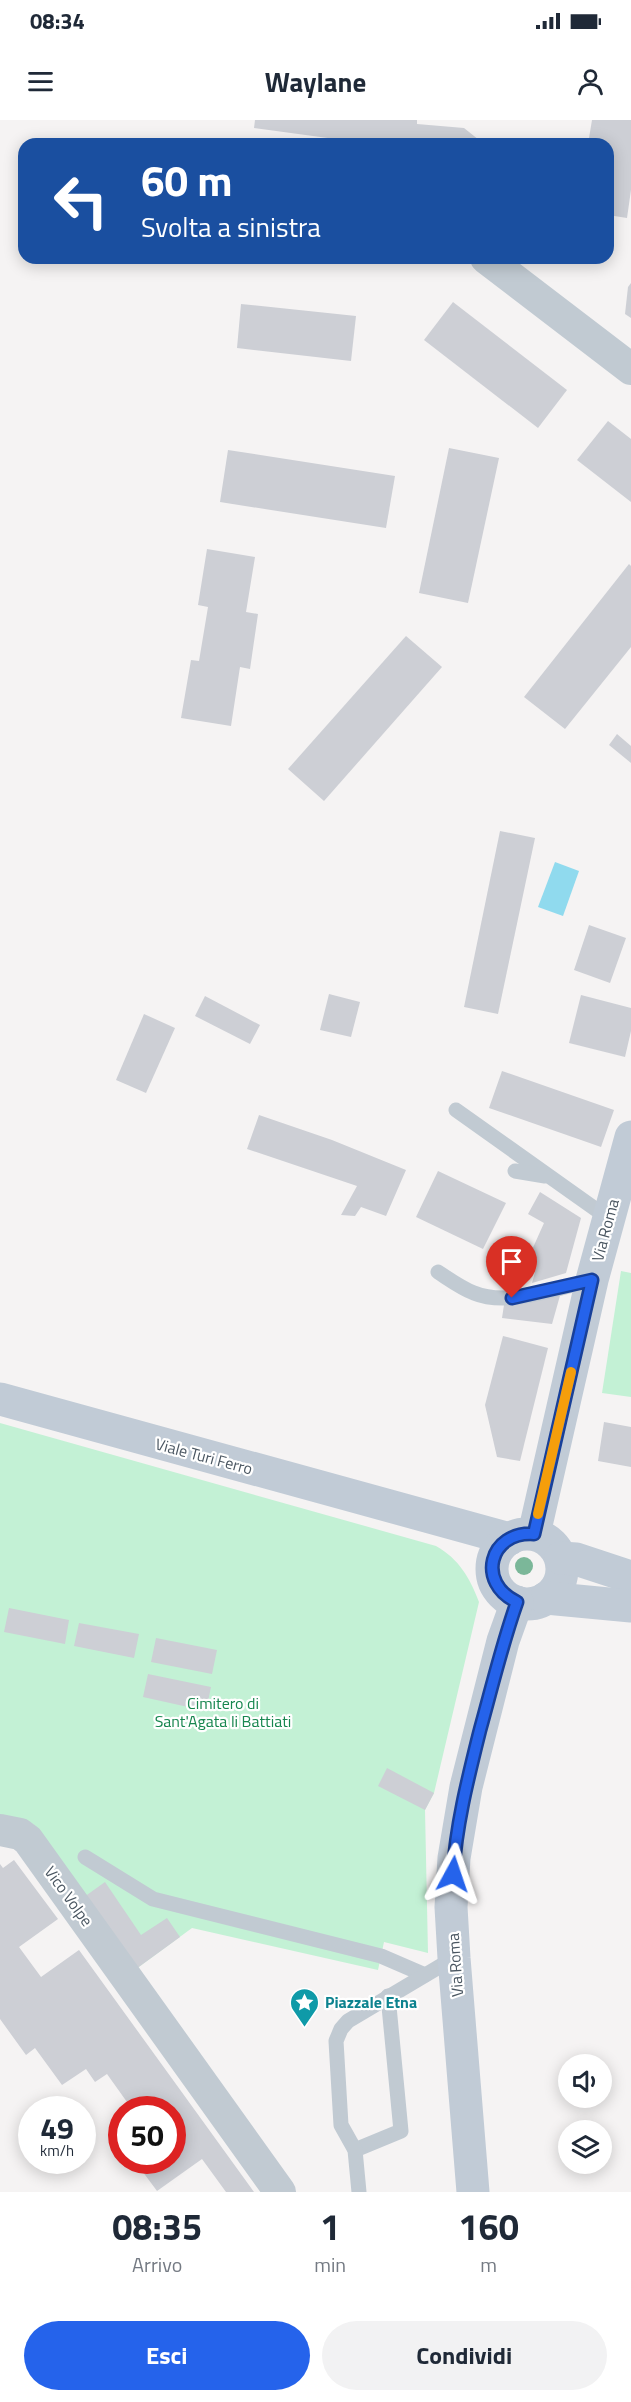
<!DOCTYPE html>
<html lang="it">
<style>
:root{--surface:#fff;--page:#f2f2f3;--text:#1f2937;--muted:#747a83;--accent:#2563eb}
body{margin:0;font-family:"Titillium Web",sans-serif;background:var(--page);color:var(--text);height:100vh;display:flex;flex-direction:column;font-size:22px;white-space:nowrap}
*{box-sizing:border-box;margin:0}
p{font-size:20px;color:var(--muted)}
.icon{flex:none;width:33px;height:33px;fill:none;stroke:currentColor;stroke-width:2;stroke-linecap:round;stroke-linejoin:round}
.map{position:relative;height:2072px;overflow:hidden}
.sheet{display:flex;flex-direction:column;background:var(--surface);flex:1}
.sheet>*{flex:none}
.banner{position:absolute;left:18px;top:18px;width:596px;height:126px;border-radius:18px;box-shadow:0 3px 15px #0003;background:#1a4fa0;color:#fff;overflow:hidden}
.tools{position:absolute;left:558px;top:1934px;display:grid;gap:12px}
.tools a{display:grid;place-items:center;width:54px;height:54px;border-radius:50%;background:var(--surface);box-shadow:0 3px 15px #0003;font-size:30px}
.speed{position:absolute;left:18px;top:1976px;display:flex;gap:12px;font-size:30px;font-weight:700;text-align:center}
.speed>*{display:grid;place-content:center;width:78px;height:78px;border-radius:50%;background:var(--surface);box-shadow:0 3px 15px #0003;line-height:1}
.speed small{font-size:15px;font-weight:400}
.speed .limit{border:9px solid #d22;background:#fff;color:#111}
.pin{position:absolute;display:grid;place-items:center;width:51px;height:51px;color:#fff;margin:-62px -26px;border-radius:50% 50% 50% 0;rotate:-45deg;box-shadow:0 0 6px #0007}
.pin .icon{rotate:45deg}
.me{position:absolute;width:66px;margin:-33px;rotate:5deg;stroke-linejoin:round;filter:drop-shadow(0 0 4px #0008)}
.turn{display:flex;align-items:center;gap:21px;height:126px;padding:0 24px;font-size:27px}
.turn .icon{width:78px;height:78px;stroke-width:2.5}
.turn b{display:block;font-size:42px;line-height:51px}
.eta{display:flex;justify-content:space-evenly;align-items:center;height:102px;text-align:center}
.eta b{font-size:36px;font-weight:700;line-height:42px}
.primary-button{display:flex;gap:12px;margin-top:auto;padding:12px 24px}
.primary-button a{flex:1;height:69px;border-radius:36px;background:var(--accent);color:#fff;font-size:24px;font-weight:700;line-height:69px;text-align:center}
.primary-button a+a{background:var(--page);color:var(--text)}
.status{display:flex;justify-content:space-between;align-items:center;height:42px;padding:0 30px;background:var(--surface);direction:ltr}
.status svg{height:16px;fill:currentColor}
header{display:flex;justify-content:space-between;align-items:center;height:78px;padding:0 24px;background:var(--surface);font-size:27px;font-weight:700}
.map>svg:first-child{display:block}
</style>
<div class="status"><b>08:34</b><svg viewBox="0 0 49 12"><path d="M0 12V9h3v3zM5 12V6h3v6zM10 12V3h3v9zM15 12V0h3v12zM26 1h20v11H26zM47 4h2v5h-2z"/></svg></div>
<header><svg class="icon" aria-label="menu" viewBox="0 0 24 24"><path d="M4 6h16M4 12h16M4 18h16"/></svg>Waylane<svg class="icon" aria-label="person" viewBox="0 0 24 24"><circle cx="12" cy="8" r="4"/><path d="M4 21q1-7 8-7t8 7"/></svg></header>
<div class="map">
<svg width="631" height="2072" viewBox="0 0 631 2072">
<rect width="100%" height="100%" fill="#f5f3f3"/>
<g fill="#c3f1d5">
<polygon points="621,1151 631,1153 631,1277 602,1273"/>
<path d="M0 1303 436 1426C459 1439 470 1458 479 1482L434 1673 425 1690 428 1833 384 1822 378 1850 192 1808 136 1849 33 1704 0 1695Z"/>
</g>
<polygon fill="#90daee" points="555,742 579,751 563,796 538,787"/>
<g fill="#cdcfd5">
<polygon points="255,0 417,0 417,4 464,8 484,24 372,24 254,8"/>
<polygon points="592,0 631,0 631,70 627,98 608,95 608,24 588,24"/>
<polygon points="631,163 631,198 625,194 628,167"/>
<polygon points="453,182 567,270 538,308 424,220"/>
<polygon points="241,184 356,196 351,241 237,228"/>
<polygon points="608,301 631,319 631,382 577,340"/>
<polygon points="449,328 499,338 468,483 419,473"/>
<polygon points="228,330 395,356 386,408 220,382"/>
<polygon points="207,429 255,437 246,492 258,494 250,549 240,547 231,606 181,598 191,540 199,541 208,487 198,485"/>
<polygon points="629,444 631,446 631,527 565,609 524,577"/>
<polygon points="406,516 442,547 324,681 288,649"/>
<polygon points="617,614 631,626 631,643 609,625"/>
<polygon points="500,711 535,718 498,894 464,887"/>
<polygon points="589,805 626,818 610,863 574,850"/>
<polygon points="329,874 360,882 351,917 320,910"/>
<polygon points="581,875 631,888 631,911 625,937 569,923"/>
<polygon points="205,876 260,905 250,924 195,896"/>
<polygon points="144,894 175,908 146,973 116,960"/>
<polygon points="502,951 614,990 601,1027 489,988"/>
<polygon points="259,995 332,1020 406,1050 386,1096 361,1087 355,1096 341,1095 357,1066 247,1029"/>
<polygon points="438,1051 506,1083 483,1129 416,1097"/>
<polygon points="540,1072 581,1098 566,1153 532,1163 537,1145 527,1141 544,1103 528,1094"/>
<polygon points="561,1172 552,1204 502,1198 504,1185"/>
<polygon points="503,1216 548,1228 520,1341 497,1337 485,1285"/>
<polygon points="604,1302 631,1307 631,1347 598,1341"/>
<polygon points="9,1488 69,1500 65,1524 4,1512"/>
<polygon points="79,1503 139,1514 134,1538 74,1526"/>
<polygon points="156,1518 217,1530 212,1554 151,1542"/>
<polygon points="148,1554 211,1567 206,1591 143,1577"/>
<polygon points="387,1648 434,1673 425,1690 378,1666"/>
<polygon points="14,1740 58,1799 19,1827 41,1857 79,1830 254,2072 226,2072 202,2039 157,2071 134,2040 172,2040 172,1989 132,1989 107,1954 95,1962 86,1949 62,1965 35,1928 26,1935 0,1899 0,1744 3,1748"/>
<polygon points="105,1762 141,1815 167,1798 180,1817 136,1849 84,1777"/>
<polygon points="122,1995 122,2022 109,2005"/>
</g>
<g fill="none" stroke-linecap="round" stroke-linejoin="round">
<g stroke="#c1cad2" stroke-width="15">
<polyline points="456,990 608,1098"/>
<polyline points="515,1051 545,1056"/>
<path d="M438 1152C449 1159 461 1168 474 1173 508 1187 557 1168 592 1160"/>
<polyline points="85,1737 153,1779 381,1836 425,1855"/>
<polyline points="355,2030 401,2011 388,1876"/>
<polyline points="359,2072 355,2030 341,2005 336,1921 341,1909 348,1901 454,1838"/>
</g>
<g stroke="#c1cad2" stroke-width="32">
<polyline points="486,138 631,249"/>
<polyline points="0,1710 20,1714 28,1720 280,2072"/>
</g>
<g stroke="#c1cbd6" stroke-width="33">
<polyline points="0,1279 510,1419"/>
<polyline points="534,1414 592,1160 631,1017"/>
<circle cx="527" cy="1449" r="35"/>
<polyline points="561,1438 576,1439 631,1457"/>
<polyline points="546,1478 631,1486"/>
<polyline points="473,2072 454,1838 451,1787 454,1738 466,1667 503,1521 517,1482"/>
</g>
</g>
<circle fill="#7bb799" cx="524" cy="1446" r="9"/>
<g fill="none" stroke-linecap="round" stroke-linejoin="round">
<defs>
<path id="route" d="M453 1754C456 1705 468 1658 480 1610 492 1567 502 1524 517 1482 476 1463 489 1411 534 1414L592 1160 512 1178"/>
</defs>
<use href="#route" stroke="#184099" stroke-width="15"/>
<use href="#route" stroke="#2563eb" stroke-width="10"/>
<polyline stroke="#f59e0b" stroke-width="10" points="538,1394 571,1252"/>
</g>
<defs>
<symbol id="sight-pin" viewBox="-11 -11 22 30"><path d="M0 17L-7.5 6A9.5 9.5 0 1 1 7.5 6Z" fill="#0f9aa8" stroke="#fff"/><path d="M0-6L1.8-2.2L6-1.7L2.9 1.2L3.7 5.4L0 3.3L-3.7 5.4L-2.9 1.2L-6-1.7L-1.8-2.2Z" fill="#fff"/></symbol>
</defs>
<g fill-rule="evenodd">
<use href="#sight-pin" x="288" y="1866" width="33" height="45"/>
</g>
<g text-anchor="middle" stroke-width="4.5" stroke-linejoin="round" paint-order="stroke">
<g font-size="16" fill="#4a5661" stroke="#fff">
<text transform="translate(605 1110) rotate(-75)" y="6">Via Roma</text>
<text transform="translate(204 1336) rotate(15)" y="6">Viale Turi Ferro</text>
<text transform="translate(69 1776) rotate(54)" y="6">Vico Volpe</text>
<text transform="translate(455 1845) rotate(-94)" y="6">Via Roma</text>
</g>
<g font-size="16" fill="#17864f" stroke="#fff">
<text x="223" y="1589">Cimitero di<tspan x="223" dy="18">Sant'Agata li Battiati</tspan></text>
</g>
<g font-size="16" font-weight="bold" fill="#0d838f" stroke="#fff" text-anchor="start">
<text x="325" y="1888">Piazzale Etna</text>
</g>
</g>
</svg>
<div class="tools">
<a><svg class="icon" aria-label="sound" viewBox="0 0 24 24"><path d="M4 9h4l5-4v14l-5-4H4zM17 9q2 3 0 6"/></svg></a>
<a><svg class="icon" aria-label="layers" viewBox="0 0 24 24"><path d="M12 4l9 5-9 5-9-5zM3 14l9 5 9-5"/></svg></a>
</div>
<div class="speed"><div>49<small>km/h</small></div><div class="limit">50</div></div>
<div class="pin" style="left:512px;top:1178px;background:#d93025"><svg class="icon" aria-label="arrive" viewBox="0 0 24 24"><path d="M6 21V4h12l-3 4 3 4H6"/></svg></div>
<svg class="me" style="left:453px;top:1754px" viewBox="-20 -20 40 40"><path d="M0-17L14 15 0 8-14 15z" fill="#2563eb" stroke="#fff" stroke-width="4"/></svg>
<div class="banner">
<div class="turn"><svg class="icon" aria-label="left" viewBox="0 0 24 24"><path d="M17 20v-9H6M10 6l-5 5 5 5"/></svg><div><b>60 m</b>Svolta a sinistra</div></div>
</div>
</div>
<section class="sheet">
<div class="eta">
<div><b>08:35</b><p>Arrivo</p></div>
<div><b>1</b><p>min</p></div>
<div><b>160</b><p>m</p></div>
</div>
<div class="primary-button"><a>Esci</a><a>Condividi</a></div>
</section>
